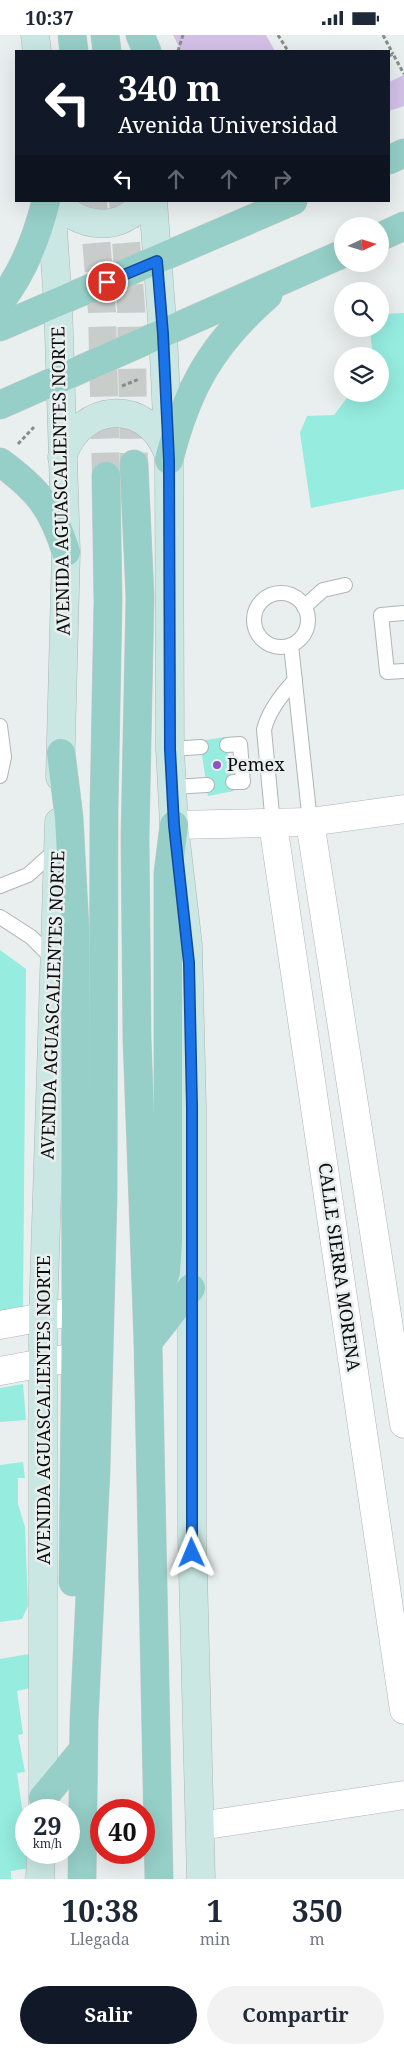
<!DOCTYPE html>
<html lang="es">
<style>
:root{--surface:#fff;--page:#f2f2f3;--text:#1f2937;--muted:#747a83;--accent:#111827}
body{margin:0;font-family:"Noto Serif",serif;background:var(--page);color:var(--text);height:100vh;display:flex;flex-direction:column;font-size:19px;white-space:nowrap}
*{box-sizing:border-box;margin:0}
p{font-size:16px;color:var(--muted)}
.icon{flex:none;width:28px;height:28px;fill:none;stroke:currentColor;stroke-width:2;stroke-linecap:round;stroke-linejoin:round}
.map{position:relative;height:1844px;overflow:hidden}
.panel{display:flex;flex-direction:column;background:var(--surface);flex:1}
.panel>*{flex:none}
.hud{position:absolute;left:15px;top:15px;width:375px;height:152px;border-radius:0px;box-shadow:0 5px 20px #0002;background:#111827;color:#fff;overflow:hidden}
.needle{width:32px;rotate:86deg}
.buttons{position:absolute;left:334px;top:182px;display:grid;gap:10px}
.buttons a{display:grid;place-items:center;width:55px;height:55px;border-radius:50%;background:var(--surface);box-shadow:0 5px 20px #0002;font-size:25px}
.speed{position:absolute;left:15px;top:1764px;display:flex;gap:10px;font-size:25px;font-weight:700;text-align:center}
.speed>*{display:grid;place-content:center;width:65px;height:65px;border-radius:50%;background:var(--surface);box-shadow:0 5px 20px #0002;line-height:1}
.speed small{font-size:12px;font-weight:400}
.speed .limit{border:8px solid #d22;background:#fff;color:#111}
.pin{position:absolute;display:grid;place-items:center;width:42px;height:42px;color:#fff;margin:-21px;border:2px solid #fff;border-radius:50%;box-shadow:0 1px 5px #0007}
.me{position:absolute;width:55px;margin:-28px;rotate:359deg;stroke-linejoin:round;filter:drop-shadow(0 0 4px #0008)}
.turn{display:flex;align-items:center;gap:18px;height:105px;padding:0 20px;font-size:22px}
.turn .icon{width:65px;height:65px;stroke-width:2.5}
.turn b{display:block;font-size:35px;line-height:42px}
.lanes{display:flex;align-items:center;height:48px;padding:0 20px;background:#0003;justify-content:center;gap:25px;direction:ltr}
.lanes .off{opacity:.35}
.eta{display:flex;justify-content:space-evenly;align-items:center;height:85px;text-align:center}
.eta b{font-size:30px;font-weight:700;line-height:35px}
.button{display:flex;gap:10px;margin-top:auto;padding:10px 20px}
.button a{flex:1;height:58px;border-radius:30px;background:var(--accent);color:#fff;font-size:20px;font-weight:700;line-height:58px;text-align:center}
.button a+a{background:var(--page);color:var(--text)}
.status{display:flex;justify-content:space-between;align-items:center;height:35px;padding:0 25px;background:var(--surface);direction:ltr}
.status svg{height:14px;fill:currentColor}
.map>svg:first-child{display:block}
</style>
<div class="status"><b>10:37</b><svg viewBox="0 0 49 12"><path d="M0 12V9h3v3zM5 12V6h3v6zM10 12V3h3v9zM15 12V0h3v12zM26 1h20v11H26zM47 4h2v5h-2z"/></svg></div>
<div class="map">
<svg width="404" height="1844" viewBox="0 0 404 1844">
<rect width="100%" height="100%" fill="#e9efee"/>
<g fill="#d3c1e7">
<polygon points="173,0 266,0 275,16 181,16"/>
<polygon points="404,40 404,71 389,76 389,47"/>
</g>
<g fill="#95ecdf">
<polygon points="404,278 404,454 311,473 300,398 307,381 334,380 350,359 380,359 380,321 373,321 370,296 372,294 380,294 380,283 383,279"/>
<polygon points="225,702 234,756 208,761 200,706"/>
<polygon points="0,915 26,934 23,1272 0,1276"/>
<polygon points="23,1349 26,1385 0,1387 0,1353"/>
<polygon points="23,1427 25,1443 18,1443 18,1469 25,1492 28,1571 22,1584 0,1587 0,1430"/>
<polygon points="29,1619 30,1653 17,1656 23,1699 18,1700 25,1737 17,1738 26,1800 26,1818 28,1818 30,1833 11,1836 11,1844 0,1844 0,1624"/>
</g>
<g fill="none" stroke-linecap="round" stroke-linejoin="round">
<g stroke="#c8cdcc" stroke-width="28" stroke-dasharray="28 14" stroke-linecap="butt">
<polyline points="93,166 102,277 106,441"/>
<polyline points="123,166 131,272 134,429"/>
</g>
<defs>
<g id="lane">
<circle cx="281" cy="585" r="27"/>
<polyline points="304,572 323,555 345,550"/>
<polyline points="404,578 381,580 387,637 404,636"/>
<polyline points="291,610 310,787"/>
<polyline points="0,691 4,722 0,741"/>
<polyline points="227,710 240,709 243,747 233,747"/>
<polyline points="170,714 201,712"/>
<polyline points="172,752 207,750"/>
<path d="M273 789 264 695C268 676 282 659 295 645"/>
<polyline points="0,851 28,840 57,814"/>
<polyline points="0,882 31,902 54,925"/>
</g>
<g id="street">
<polyline points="310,787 404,1389"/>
<polyline points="273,789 404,1675"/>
<polyline points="174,790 310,787 404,774"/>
<polyline points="0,1290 76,1276"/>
<polyline points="0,1336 75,1322"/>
<polyline points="200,1791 404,1760"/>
</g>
<g id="secondary">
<polyline points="35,0 37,16"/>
<polyline points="51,166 58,268 66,517 60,742"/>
<path d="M57 166C78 194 123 198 143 166"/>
<polyline points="153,166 163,299 169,425 170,714 174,790 188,910 192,1072 192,1499 201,1844"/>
<path d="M62 422C80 367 147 362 168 418"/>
<polyline points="43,1775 43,1283 59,787"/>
<polyline points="40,1844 41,1818"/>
</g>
<g id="primary">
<polyline points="72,0 74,16"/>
<polyline points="105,0 107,16"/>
<polyline points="140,0 147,16"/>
<polyline points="389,125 404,118"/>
<polyline points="380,202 404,191"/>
<path d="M0 267C23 238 37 202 46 166"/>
<polyline points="0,292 293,166"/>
<polyline points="0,370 342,219"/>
<path d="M169 425C187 353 212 309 268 260"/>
<path d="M0 427C38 455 52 472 66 517"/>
<polyline points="134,429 140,562 135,803 137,1003 148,1307 159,1844"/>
<polyline points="61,718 69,782 75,894 76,1276 73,1547"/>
<polyline points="150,1273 166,1237 168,1207 168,838 174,790"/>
<polyline points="148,1307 191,1253"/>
<polyline points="43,1763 83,1715"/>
<polyline points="82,1844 84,1686 96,1435 103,1161 104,775 108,566 106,441"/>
</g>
</defs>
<use href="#lane" stroke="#afb5b4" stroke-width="16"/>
<use href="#street" stroke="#afb5b4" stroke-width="29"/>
<use href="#secondary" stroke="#afb5b4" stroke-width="29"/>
<use href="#primary" stroke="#c9caca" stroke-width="29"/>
<g stroke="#888d8c" stroke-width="3" stroke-dasharray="4 2.5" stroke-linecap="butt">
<polyline points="278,0 288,16"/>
<polyline points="383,0 393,19"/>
<polyline points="178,16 183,0"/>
<polyline points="389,21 393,19 404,39"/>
<polyline points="122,351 139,344"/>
<polyline points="18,409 34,392"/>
</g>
<use href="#lane" stroke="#fff" stroke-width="14"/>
<use href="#street" stroke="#fff" stroke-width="28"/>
<use href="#secondary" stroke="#cae7e3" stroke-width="28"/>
<use href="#primary" stroke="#95cfc7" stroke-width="28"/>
</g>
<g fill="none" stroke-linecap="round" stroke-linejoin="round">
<defs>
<polyline id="route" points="107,247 157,226 163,299 169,425 170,714 174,790 189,928 192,1072 192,1518"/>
</defs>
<use href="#route" stroke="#114b97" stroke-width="12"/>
<use href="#route" stroke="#1a73e8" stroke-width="9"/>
</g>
<circle fill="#9252c7" stroke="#e9efee" stroke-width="2" cx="217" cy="730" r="5"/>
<g text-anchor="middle" stroke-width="5" stroke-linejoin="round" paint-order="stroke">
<g font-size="18" fill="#0b0d0c" stroke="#e9efee">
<text transform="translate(61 446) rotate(-91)" y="6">AVENIDA AGUASCALIENTES NORTE</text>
<text transform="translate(53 970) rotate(-88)" y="6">AVENIDA AGUASCALIENTES NORTE</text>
<text transform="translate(339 1232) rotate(82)" y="6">CALLE SIERRA MORENA</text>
<text transform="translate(44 1375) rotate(-90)" y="6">AVENIDA AGUASCALIENTES NORTE</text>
</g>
<g font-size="18" fill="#0b0d0c" stroke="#e9efee" text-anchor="start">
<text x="227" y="736">Pemex</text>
</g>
</g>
</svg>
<div class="buttons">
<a><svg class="needle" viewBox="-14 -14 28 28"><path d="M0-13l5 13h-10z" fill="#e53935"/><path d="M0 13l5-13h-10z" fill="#747a83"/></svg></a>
<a><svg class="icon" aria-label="search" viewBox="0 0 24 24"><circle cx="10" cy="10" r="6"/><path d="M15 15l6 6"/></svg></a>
<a><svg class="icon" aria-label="layers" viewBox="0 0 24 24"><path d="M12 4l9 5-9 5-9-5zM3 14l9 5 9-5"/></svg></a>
</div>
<div class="speed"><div>29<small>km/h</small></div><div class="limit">40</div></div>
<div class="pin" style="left:107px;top:247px;background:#d93025"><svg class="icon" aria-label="arrive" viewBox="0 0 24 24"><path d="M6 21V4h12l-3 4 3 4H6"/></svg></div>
<svg class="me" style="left:192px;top:1518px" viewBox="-20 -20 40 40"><path d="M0-17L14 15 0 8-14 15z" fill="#1a73e8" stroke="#fff" stroke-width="4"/></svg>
<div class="hud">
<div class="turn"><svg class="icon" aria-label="left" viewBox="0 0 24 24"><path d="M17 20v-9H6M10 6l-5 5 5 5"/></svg><div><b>340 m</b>Avenida Universidad</div></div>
<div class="lanes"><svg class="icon" aria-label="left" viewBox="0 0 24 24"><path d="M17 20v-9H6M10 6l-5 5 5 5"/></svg><svg class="icon off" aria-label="ahead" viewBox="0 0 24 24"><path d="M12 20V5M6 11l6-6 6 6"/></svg><svg class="icon off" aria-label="ahead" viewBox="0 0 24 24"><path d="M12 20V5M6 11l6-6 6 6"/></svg><svg class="icon off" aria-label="right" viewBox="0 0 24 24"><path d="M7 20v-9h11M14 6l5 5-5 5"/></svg></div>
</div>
</div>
<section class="panel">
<div class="eta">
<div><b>10:38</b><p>Llegada</p></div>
<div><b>1</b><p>min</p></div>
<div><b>350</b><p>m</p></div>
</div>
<div class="button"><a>Salir</a><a>Compartir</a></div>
</section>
